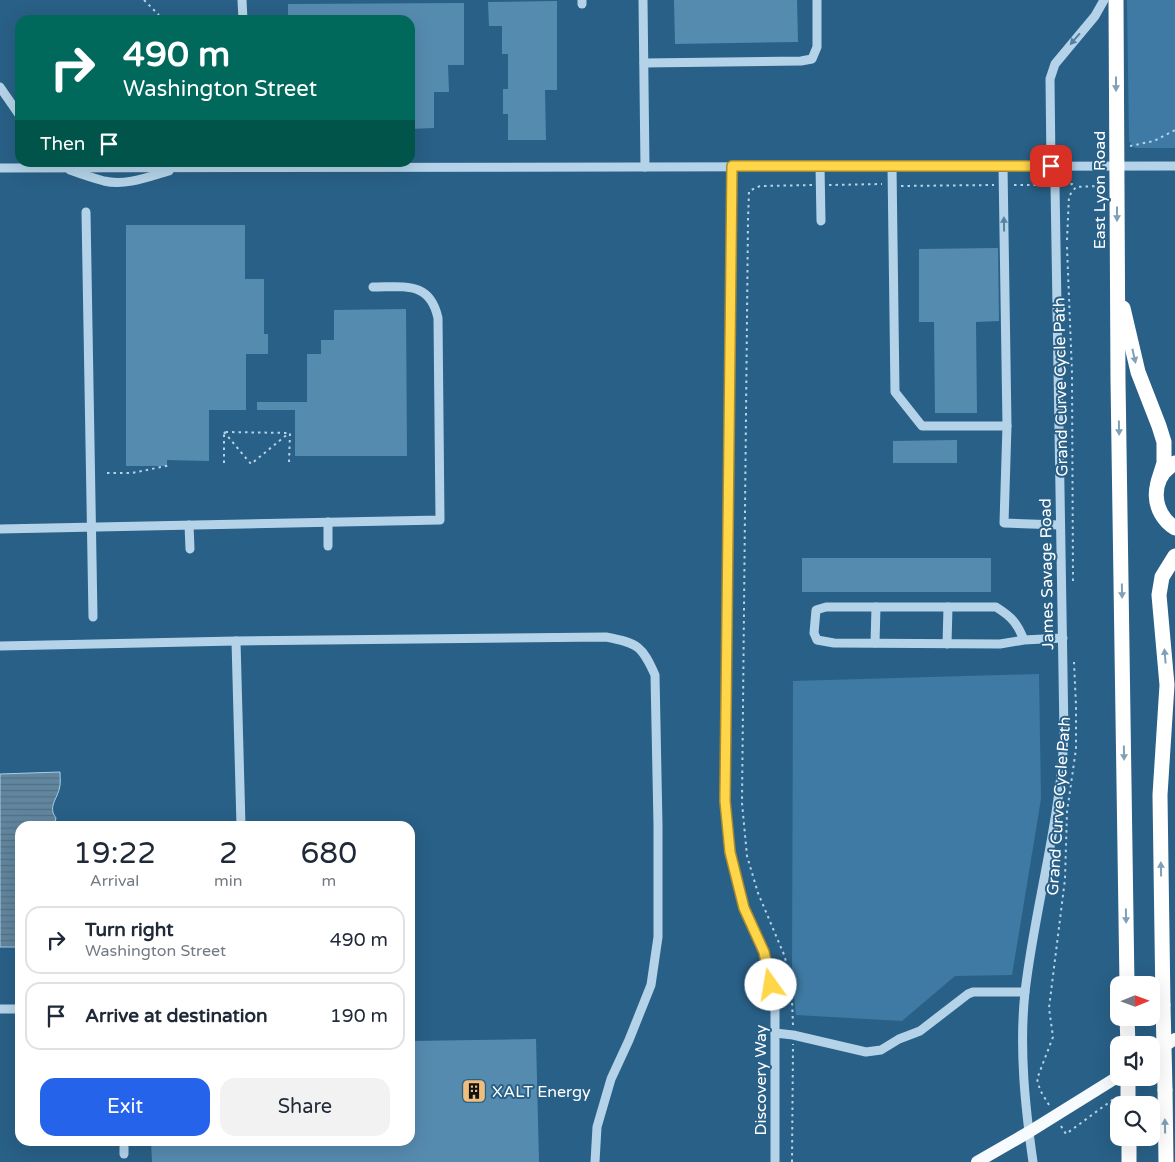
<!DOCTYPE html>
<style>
:root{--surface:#fff;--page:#f2f2f3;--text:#1f2937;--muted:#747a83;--line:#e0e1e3;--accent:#2563eb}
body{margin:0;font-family:"Varela Round",sans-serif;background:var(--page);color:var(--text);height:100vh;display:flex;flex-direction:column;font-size:19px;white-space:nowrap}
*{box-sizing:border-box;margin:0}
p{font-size:16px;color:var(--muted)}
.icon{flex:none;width:28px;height:28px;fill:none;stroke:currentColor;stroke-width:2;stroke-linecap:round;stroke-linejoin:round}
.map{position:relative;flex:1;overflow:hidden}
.details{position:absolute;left:15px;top:821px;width:400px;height:325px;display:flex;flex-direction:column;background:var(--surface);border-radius:15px;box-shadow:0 5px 20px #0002}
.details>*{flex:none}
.guide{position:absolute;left:15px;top:15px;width:400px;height:152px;border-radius:15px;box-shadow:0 5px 20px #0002;background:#00695c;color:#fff;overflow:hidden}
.needle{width:32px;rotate:89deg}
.controls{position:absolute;left:1110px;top:976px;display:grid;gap:10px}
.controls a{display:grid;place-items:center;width:50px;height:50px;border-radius:10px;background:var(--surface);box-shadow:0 5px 20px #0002;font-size:25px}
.pin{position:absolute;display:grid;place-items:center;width:42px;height:42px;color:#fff;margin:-21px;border-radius:10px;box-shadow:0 2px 8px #0006}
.me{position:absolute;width:55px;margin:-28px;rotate:347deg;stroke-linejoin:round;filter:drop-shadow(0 0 4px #0008)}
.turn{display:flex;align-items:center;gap:18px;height:105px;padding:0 25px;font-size:22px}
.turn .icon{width:65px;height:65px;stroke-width:2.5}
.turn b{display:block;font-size:35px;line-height:42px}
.then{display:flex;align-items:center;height:48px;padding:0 25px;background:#0003;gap:10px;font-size:19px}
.eta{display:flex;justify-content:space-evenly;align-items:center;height:85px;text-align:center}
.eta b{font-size:30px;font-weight:600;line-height:35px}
.action{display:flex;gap:10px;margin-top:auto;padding:10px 25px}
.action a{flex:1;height:58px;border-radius:15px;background:var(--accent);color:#fff;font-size:20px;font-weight:600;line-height:58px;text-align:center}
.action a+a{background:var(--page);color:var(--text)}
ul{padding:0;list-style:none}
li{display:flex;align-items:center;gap:15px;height:68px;margin:0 10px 8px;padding:0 15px;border:2px solid var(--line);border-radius:15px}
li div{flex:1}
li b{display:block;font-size:19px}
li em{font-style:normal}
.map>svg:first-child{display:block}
</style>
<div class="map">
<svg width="1175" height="1162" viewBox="0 0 1175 1162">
<defs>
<pattern id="water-rules" width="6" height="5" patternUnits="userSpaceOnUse" patternTransform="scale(1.25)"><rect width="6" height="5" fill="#6086a0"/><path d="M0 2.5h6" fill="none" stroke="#586f7e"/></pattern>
</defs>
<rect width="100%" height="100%" fill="#296087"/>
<g fill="#3e7aa3">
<polygon points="1127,0 1175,0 1175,148 1135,148 1129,141"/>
<polygon points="1039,674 1041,799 1012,975 955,976 902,1021 796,1015 792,974 793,681"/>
</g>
<path fill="url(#water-rules)" stroke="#aad0e8" d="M60 772C60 778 61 784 59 790 56 800 48 808 56 818L54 826H20V947H0V774Z"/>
<g fill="#568bb0">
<polygon points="674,0 797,0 798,42 675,44"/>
<polygon points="557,1 557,90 545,90 546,140 508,140 508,114 503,114 503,89 508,89 508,54 502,54 502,26 489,26 488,2"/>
<polygon points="464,3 464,65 448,65 449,92 434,92 434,128 410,129 410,20 288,20 288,4"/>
<polygon points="126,225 245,225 245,279 264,279 264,334 268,334 268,354 246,354 246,410 209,410 209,461 167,460 167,466 126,466"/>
<polygon points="998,248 999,321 976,322 977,413 935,413 934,322 919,322 919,249"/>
<polygon points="406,309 407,456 295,456 295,410 257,410 257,402 307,402 307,354 321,354 321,340 334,340 334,310"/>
<polygon points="957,440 957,463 893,463 893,441"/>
<rect x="802" y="558" width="189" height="34"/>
<polygon points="536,1039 539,1162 152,1162 151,1141 410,1141 410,1041"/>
</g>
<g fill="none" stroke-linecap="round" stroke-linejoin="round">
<g stroke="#b5d3e8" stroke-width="2" stroke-dasharray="2.5 4" stroke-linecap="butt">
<polyline points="144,0 159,15"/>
<polyline points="1130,146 1154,141 1175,130"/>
<polyline points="1099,156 1099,146 1103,146"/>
<polyline points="829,185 882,184"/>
<polyline points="1014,185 1044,185"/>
<polyline points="1064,185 1072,184 1076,187"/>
<polyline points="901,186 994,185"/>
<polyline points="1067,240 1069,196 1076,187 1100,186 1100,175"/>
<polyline points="1067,247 1072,373 1073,583"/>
<polyline points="224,432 251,464 289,433"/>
<polyline points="224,463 224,432 290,433 289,463"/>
<polyline points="107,473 132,473 171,465"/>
<polyline points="793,1025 792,1000 785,957 758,893 747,856 742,803 748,220 749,191 760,186 812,185"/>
<polyline points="1049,1105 1040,1090 1037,1079 1053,1037 1049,1008 1065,879 1067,812 1076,749 1076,706 1074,662"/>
<polyline points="1061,1126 1066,1134 1115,1098"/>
<polyline points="792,1162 793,1044"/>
</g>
<g stroke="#b5d3e8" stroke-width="9">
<polyline points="242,0 243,20"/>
<polyline points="582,0 582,4"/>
<polyline points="643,0 645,167"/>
<polyline points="644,63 801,61 812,59 817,47 817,0"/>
<polyline points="0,87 20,116"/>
<polyline points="732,166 725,801 730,852 744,908 764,952 775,1002 775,1162"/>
<polyline points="820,166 821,221"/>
<polyline points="892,166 895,392 922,426 1007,426"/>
<polyline points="1003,166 1007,426 1004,523 1060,525"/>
<polyline points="0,168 1175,166"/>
<path d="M70 170C81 174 93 178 104 181 126 186 148 177 169 171"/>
<polyline points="86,212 93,617"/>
<polyline points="328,522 328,546"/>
<polyline points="189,525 190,549"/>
<path d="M0 529 440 520 438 318C430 281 405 287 373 287"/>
<path d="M1024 640 1000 644 834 643 817 640 814 633 816 610 826 607H996C1012 617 1017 623 1024 640L1063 638"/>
<polyline points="236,641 241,826"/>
<polyline points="875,643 876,607"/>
<polyline points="947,644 948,607"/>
<path d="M0 646 236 641 606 637C638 643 642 646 655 675L658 825V937L651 985 629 1040 611 1079 597 1127 595 1162"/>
<polyline points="0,1009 20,1009"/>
<polyline points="775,1033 793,1035 866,1052 881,1050 899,1039 920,1031 968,994 973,992 1025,992"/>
<polyline points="124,1141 124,1154"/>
<path d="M1033 1162C1025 1106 1019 1048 1025 992 1035 905 1061 821 1064 734L1055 185 1051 166 1050 79 1055 64 1095 16 1104 0"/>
</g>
<g stroke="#f7fbfe" stroke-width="12">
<polyline points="1151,1055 1175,1039"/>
<polyline points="977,1162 1029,1132 1119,1076"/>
</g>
<g stroke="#fff" stroke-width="15">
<polyline points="1116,0 1118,380 1127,985"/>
<polyline points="1123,308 1138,372 1159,426 1164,442 1164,463 1158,482"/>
<path d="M1175 463C1149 478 1151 513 1175 528"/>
<polyline points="1163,1005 1160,795 1167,685 1159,595 1162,577 1175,556"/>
<polyline points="1127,1018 1128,1045"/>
<polyline points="1165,1090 1166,1162"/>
<polyline points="1129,1138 1129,1162"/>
</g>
<g stroke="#fff" stroke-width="15">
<polyline points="1163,1005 1165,1090"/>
<polyline points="1128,1078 1128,1105"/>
</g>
</g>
<defs><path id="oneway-solid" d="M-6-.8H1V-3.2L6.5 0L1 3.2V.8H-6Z" transform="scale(1.25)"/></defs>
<g fill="#5382a4">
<use href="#oneway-solid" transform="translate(1075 39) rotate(131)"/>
<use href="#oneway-solid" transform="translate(1004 224) rotate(-91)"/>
</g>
<g fill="#7fa0b7">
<use href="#oneway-solid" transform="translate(1116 84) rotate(90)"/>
<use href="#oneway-solid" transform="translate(1117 214) rotate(90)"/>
<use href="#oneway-solid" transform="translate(1134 356) rotate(77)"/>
<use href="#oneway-solid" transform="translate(1119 428) rotate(89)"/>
<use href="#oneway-solid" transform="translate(1122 591) rotate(89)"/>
<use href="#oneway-solid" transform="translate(1165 656) rotate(-95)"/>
<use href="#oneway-solid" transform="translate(1124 753) rotate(89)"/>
<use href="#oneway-solid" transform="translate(1161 869) rotate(-91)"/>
<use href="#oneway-solid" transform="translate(1126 916) rotate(89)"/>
<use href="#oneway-solid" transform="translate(1165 1126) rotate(-91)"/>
</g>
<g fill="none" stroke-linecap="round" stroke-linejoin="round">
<defs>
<polyline id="route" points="771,985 764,952 744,908 730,852 725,801 732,166 1051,166"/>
</defs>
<use href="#route" stroke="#a68a30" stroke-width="12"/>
<use href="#route" stroke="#ffd54a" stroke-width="9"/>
</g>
<defs>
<symbol id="building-square" viewBox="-11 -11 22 22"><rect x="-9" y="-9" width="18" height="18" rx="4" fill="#efbd7c" stroke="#296087"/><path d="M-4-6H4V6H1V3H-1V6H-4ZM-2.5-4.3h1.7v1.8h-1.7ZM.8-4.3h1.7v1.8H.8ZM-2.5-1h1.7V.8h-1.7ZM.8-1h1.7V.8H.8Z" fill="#111"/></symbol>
</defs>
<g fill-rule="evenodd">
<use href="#building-square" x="460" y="1077" width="28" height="28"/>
</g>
<g text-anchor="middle" stroke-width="4" stroke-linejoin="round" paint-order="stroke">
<g font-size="16" fill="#fff" stroke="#296087">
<text transform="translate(1099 190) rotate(-90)" y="6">East Lyon Road</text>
<text transform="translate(1060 387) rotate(-91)" y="6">Grand Curve Cycle Path</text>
<text transform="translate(1046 574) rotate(-91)" y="6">James Savage Road</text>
<text transform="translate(1058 806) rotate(-86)" y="6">Grand Curve Cycle Path</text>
<text transform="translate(760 1080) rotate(-90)" y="6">Discovery Way</text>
</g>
<g font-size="16" fill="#fff" stroke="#296087" text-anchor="start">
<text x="492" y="1097">XALT Energy</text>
</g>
</g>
</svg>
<div class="controls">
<a><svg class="needle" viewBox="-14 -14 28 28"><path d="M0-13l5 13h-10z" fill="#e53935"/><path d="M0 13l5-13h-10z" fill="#747a83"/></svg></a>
<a><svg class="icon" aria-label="sound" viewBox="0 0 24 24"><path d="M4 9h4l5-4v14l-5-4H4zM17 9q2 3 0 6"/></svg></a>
<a><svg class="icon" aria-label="search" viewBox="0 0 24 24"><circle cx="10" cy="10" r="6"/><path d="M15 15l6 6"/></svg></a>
</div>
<div class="pin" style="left:1051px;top:166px;background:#d93025"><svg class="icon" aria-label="arrive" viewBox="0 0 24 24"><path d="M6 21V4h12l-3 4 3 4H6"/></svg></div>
<svg class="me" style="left:771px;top:985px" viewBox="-20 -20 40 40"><circle r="19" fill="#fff"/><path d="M0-13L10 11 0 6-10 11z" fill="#ffd54a"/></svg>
<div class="guide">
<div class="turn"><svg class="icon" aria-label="right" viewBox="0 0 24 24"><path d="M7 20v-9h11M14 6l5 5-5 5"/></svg><div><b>490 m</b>Washington Street</div></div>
<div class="then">Then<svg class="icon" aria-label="arrive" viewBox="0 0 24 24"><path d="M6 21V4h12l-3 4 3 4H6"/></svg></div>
</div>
<section class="details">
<div class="eta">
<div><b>19:22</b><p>Arrival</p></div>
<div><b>2</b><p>min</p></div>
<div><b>680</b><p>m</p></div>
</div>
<ul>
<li><svg class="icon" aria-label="right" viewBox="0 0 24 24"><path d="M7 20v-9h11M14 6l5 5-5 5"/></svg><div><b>Turn right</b><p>Washington Street</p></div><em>490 m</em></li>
<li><svg class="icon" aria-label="arrive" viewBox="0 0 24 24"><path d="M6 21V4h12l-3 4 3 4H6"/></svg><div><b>Arrive at destination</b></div><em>190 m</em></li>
</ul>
<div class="action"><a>Exit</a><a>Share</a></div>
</section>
</div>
